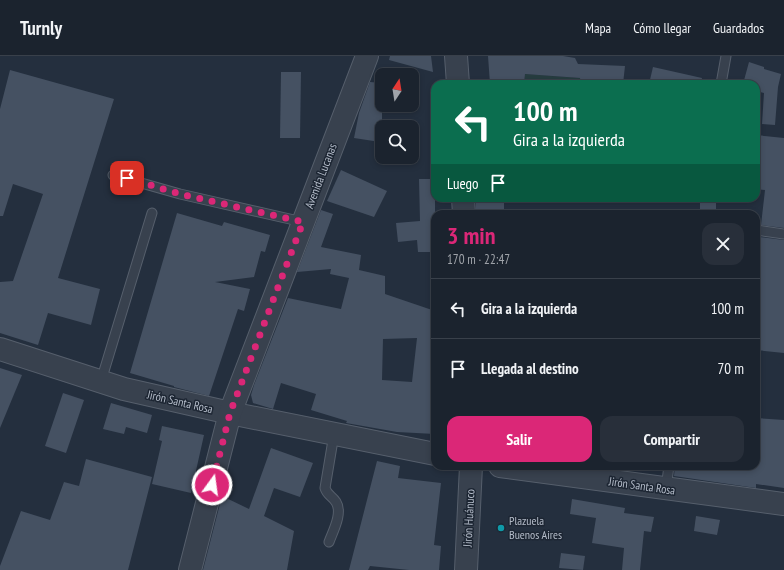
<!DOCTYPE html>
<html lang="es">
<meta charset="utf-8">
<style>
:root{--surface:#1b232e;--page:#282f3a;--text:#f1f3f6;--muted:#a0a4aa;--line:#39404a;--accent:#db2777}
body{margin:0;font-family:"PT Sans Narrow",sans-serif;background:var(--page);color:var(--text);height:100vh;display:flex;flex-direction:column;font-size:15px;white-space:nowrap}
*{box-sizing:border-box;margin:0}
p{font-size:13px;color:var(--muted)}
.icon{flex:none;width:22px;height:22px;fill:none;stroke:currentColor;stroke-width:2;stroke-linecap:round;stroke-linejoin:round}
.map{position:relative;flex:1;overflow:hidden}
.drawer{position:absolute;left:431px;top:154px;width:329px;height:260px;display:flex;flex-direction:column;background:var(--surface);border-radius:12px;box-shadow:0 2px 6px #0003,0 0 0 1px var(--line)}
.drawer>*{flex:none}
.banner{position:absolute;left:431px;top:24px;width:329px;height:122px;border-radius:12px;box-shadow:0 2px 6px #0003,0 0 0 1px var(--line);background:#0b6e4f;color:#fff;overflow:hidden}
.needle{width:26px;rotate:12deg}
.fabs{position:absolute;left:375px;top:12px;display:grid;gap:8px}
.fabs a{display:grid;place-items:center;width:44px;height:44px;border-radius:8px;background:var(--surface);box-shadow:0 2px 6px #0003,0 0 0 1px var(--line);font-size:20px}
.pin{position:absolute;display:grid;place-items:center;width:34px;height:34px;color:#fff;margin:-17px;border-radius:8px;box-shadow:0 2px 6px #0006}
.me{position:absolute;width:44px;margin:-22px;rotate:14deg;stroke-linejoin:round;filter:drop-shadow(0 0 3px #0008)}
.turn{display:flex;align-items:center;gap:14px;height:84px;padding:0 16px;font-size:18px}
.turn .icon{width:52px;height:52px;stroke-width:2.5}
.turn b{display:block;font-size:28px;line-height:34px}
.then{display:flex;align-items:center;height:38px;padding:0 16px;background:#0003;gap:8px;font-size:15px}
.round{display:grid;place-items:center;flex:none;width:42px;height:42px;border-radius:12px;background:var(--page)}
.overview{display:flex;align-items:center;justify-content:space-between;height:68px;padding:0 16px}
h1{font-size:24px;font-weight:700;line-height:30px;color:var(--accent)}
.button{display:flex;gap:8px;margin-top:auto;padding:8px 16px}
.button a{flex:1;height:46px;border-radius:12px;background:var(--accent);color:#fff;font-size:16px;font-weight:700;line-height:46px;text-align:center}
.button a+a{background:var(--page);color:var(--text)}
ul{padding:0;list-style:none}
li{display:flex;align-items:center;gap:12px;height:60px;padding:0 16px;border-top:1px solid var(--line)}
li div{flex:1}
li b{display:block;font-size:15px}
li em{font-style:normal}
header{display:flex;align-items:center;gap:24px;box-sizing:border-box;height:56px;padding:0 20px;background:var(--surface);border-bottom:1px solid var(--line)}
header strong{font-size:19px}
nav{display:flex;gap:22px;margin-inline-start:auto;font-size:14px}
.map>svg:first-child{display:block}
</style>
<header>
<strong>Turnly</strong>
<nav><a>Mapa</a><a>Cómo llegar</a><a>Guardados</a></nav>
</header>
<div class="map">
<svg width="784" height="514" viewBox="0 0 784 514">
<rect width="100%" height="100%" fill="#242f3e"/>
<polygon fill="#263c3f" points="525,18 580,22 581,28 524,28"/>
<g fill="#455162" fill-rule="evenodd">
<polygon points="390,0 431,0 433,16 389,4"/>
<polygon points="488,0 563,0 575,2 578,8 625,10 623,28 581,28 580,22 525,18 524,28 490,28"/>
<polygon points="749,6 764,11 764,13 781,18 778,31 775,69 762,68 764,37 756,35 756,28 743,28"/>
<polygon points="653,11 702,22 701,28 649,28"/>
<polygon points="10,14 114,43 58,222 100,233 91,269 48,257 38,289 0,277 0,226 13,225 43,138 13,128 3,160 0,160 0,53"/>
<polygon points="281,16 301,16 300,82 280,82"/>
<polygon points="370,26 382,27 382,65 384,65 380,86 354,82 359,57"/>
<polygon points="756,79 784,82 784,172 761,169 765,134 756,133"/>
<polygon points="341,114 387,135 374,161 327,145"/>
<polygon points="419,123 435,123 435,142 437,143 435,143 435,196 418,196 417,184 398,186 396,167 420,165"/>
<rect x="476" y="142" width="28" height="16"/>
<rect x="700" y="142" width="16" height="16"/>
<path d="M321 154 333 158 321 191 361 199 359 214 385 220V238L435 255V378L397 376 346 367 347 365 311 354 316 338 281 327 273 353 253 347 251 339 254 329 288 242 341 253 349 222 330 218 331 213 297 216ZM417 282 412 326 382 324 383 283Z"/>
<polygon points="177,157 222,170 224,166 270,179 265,196 261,195 254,221 215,226 250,233 244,255 238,253 209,340 174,331 174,330 130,317"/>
<polygon points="759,181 784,184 784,297 756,294 756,189 758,190"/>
<polygon points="0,312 22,319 0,372"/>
<polygon points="63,337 84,344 66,397 45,390"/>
<polygon points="111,347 152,359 147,377 126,371 124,378 103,373"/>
<polygon points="756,362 784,364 784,432 756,428 756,432 674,420 675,410 756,410"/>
<polygon points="162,370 204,379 191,437 152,428 162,385 159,384"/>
<polygon points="271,392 313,407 300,441 274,432 264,460 294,475 287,514 203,514 222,440 249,453"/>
<polygon points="86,403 152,421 128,514 0,514 0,510 21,455 50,464 64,426 79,430"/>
<polygon points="377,405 400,410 398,422 441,427 434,489 441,490 439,514 409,514 370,510 368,514 349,514"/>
<polygon points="572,443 625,452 624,457 654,461 651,476 644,475 640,514 622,514 624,492 592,487 596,462 570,458"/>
<polygon points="696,460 720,464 717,479 694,475"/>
<polygon points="561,497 585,500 583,514 559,512"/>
</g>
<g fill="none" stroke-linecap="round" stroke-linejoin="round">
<defs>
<g id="service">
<polyline points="721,28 726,0"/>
<polyline points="113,119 180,138 303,166"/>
<polyline points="756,174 784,178"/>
<polyline points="101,325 152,157"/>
<polyline points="666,432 669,410"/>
<path d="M329 486C333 475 343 457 336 446 332 440 327 439 325 432L334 378"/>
</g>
<g id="tertiary">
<polyline points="456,0 458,28"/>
<polyline points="463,142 464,158"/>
<polyline points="0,293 124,333 230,357 435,398"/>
<polyline points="500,410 784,448"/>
<polyline points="190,514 230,357 367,0"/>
<polyline points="466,514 471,410"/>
</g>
</defs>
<use href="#service" stroke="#565f6c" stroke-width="11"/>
<use href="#tertiary" stroke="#565f6c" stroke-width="24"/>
<use href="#service" stroke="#38414e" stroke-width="9"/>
<use href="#tertiary" stroke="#38414e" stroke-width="22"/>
</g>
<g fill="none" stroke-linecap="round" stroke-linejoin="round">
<polyline stroke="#db2777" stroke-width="7" stroke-dasharray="0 12.6" points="127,122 180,138 303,166 230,357 212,429"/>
</g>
<circle fill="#0f9aa8" stroke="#1d2633" stroke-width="1.5" cx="501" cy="472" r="4"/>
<g text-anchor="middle" stroke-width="3" stroke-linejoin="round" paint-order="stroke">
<g font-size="12" fill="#b4bcc9" stroke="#1d2633">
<text transform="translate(321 120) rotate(-69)" y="4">Avenida Lucanas</text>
<text transform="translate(180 346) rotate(13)" y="4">Jirón Santa Rosa</text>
<text transform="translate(642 430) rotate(8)" y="4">Jirón Santa Rosa</text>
<text transform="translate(469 462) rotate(-87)" y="4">Jirón Huánuco</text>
</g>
<g font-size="12" fill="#b4bcc9" stroke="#1d2633" text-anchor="start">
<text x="509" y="469">Plazuela<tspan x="509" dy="14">Buenos Aires</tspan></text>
</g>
</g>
</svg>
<div class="fabs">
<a><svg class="needle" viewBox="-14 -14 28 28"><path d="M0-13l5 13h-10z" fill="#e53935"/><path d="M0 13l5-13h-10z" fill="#a0a4aa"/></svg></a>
<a><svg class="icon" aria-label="search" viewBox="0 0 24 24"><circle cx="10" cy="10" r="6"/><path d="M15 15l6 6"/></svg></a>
</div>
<div class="pin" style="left:127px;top:122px;background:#d93025"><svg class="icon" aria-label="arrive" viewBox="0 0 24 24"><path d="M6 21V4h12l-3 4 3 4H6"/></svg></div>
<svg class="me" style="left:212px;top:429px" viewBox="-20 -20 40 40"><circle r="17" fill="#db2777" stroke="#fff" stroke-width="3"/><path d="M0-11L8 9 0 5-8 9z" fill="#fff"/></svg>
<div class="banner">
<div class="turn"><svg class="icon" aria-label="left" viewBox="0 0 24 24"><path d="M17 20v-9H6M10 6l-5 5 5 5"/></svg><div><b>100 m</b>Gira a la izquierda</div></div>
<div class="then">Luego<svg class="icon" aria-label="arrive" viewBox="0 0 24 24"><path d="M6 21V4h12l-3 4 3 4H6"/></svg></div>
</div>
<section class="drawer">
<div class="overview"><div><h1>3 min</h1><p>170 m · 22:47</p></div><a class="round"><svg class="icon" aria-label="close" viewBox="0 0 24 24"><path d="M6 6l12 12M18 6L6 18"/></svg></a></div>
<ul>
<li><svg class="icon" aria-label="left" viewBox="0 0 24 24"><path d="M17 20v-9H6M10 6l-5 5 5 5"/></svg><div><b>Gira a la izquierda</b></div><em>100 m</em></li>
<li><svg class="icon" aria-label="arrive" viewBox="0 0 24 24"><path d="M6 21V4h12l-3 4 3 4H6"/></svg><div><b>Llegada al destino</b></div><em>70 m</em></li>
</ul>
<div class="button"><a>Salir</a><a>Compartir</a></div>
</section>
</div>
